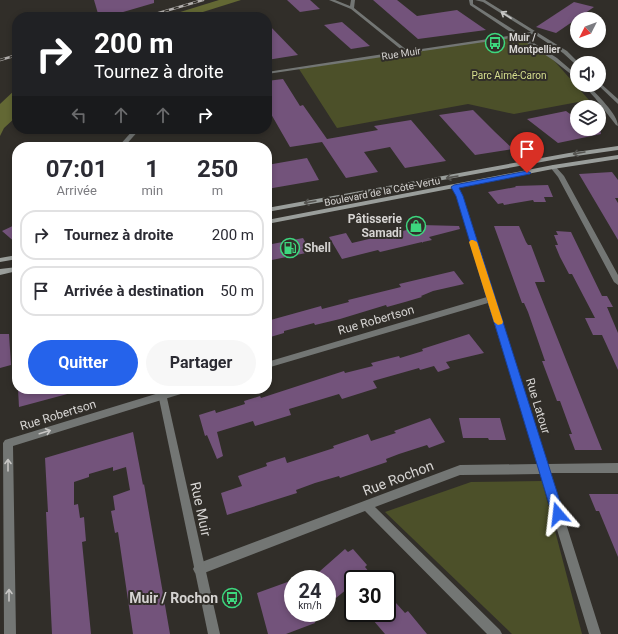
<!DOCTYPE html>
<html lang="fr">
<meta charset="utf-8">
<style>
:root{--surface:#fff;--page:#f7f7f7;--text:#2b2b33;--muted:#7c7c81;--line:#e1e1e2;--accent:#2563eb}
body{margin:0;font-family:Roboto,sans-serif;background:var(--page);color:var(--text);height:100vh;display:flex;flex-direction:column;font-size:15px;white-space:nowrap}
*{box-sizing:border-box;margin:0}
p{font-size:13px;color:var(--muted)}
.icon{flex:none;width:22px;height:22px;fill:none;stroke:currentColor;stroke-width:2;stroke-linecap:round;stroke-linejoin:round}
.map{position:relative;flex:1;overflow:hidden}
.drawer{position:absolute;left:12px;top:142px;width:260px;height:252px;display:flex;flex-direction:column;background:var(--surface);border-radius:16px;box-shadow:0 2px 6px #0003}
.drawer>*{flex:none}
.hud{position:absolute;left:12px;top:12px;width:260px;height:122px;border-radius:16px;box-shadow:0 2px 6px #0003;background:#202124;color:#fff;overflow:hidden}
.needle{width:26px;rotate:228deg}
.controls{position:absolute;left:570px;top:12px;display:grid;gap:8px}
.controls a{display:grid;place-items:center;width:36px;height:36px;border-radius:50%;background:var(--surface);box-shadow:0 2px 6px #0003;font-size:20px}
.speed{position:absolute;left:284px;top:570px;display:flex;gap:8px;font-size:20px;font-weight:700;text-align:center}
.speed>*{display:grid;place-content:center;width:52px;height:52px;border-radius:50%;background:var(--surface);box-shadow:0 2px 6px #0003;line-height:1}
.speed small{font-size:10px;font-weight:400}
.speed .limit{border:2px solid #111;border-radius:6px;background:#fff;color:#111}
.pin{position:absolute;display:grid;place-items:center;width:34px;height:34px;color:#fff;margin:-41px -17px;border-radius:50% 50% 50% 0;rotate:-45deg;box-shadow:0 0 4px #0007}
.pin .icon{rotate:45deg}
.me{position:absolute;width:44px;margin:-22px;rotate:343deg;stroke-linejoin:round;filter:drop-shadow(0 0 3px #0008)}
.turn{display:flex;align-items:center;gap:14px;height:84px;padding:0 16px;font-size:18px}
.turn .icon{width:52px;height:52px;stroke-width:2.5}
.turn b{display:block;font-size:28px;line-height:34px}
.lanes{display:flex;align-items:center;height:38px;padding:0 16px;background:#0003;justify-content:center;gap:20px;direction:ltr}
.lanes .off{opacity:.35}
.eta{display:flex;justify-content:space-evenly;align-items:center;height:68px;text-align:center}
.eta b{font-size:24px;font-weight:700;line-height:28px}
.cta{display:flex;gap:8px;margin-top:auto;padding:8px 16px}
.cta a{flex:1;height:46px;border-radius:24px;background:var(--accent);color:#fff;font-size:16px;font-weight:700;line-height:46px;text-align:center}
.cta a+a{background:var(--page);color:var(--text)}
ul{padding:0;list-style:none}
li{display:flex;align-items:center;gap:12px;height:50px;margin:0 8px 6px;padding:0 8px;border:2px solid var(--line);border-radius:16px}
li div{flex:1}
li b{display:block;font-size:15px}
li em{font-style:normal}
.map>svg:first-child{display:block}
</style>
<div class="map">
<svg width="618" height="634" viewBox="0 0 618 634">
<rect width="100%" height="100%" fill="#312e29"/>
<g fill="#4c5029">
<polygon points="518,35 549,55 589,100 514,114 468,104 337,128 299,69"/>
<polygon points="542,481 582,634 512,634 385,512 471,482"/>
</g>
<g fill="#636834">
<polygon points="219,0 241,0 187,17 164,17"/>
<polygon points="17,88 17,116 4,128 0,136 0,104"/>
</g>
<g fill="#73537b">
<polygon points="94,0 154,0 154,3 106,17 99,17"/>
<polygon points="287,0 310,0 320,9 300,12"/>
<polygon points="373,0 397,0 417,16 457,10 486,30 418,39"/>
<polygon points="574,2 594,7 556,33 536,27"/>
<polygon points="342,22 370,46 351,49 324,25"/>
<polygon points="267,23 298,55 267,60"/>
<polygon points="283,79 300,106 303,105 327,139 378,130 374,126 411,120 446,161 405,168 390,147 364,152 378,172 346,178 322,142 290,147 267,107 267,81"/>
<polygon points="473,110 495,132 513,149 475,155 439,115"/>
<polygon points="566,111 577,119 577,129 600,129 601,134 558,143 527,119"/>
<polygon points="307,158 319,180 267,189 267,165"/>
<polygon points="612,172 618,180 618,198 615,198 618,203 618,240 579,174"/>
<polygon points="548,185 553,197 544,197 546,202 534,202 533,200 504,205 503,203 498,204 488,192 516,187 515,186"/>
<polygon points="421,219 421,225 459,226 460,229 429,237 432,240 423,242 423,243 422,242 380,252 378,250 342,259 329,237 346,233 352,243 411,229 406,223"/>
<polygon points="17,224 17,244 2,231"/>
<polygon points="494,226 519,226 526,242 528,245 531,245 545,282 535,282 602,450 575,450 569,434 572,434 560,401 557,401 542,361 545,361 528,312 524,303 522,303"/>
<polygon points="556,231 571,232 602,296 607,296 613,307 607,307 618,333 618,370 602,335 593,335 585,318 595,318 572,274 569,274 560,257 555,245 558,245 554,235 558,235"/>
<polygon points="303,238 311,252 267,261 267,245"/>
<polygon points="454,271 464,284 433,291 421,296 422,297 405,302 387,307 386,305 340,319 315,325 314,323 284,331 284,333 267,338 267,321 321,306 322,309 349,302 348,300 401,287 399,284"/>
<polygon points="0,334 9,334 11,365 0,368"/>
<polygon points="469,334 484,353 446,362 450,368 438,372 434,366 420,370 419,368 373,381 377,388 342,399 339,394 289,409 291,415 255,426 253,421 217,432 223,456 217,459 207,435 205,436 199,415 215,410 216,413 245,404 244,401 260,396 261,398 344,371 345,373 373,366 371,363 399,356 400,358 423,351 422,349"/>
<polygon points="18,389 71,389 71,393 19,407"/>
<polygon points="430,418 445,442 429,448 427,445 399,454 386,459 387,462 340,478 339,476 315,483 296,490 297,493 227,515 221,493 242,486 238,476 267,466 266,463 285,457 287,463 334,448 333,446 368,434 371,441 396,433 394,431"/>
<polygon points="459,418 500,418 506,440 489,440 488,438 463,438"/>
<polygon points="133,432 143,485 144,484 170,634 133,634 118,532 115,533 111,511 115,510 113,496 130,490 126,467 113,471 113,467 89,474 89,477 74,482 74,505 78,504 80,518 84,517 86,541 82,542 91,634 52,634 46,512 48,512 45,458"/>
<polygon points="589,494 618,494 618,557 599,511 596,511"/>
<polygon points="345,549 348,552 353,549 367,565 365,567 375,579 353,579 353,596 347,589 336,598 327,586 327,579 311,579"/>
<polygon points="293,580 293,613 312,613 315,623 286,634 268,634 257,593"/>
<polygon points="387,593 405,613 408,611 427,634 385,634 367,613 387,613"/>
</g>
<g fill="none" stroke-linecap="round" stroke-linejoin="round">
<g fill="#737674" fill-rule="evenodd">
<polygon points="329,0 335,0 350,6 351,0 355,0 354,8 408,51 515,35 470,5 469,0 473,0 473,4 520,34 531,32 483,2 475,0 485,0 567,51 579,63 575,64 563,53 534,34 523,36 557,58 577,75 577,79 553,60 518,37 267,74 267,72 403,51 351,9"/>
<polygon points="599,82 618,99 618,104 598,85"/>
<path d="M583 85H588C596 94 618 114 618 126L616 125 595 98Z"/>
<polygon points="134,129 140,129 124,147 118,147"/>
<polygon points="553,165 555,166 564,176 618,275 618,285 614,282 558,177 550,167"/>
<polygon points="454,185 456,186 462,195 547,464 618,463 618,473 550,473 601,634 589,634 540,474 460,475 375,507 500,630 502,634 487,634 365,511 199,575 195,573 193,569 195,565 199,563 460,465 538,464 488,303 267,368 267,362 487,297 456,195 451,187"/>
<polygon points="172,389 188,389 187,392 184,393 13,446 16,634 4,634 3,443 5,440"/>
</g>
<polygon fill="#737674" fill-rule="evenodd" points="157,389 165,389 220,634 208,634"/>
<g fill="#9a9e9b" fill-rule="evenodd">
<polygon points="618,146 618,150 569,157 267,212 267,208 569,153"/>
<polygon points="618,155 618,159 553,169 267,224 267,220 553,165"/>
<polygon points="17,255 17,259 0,262 0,258"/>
<polygon points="17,267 17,271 0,275 0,269"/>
</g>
<defs>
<g id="rail">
<polyline points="145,17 203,0"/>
<polyline points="0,60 17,55"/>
</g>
</defs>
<use href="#rail" stroke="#b2afad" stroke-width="2.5"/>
<use href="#rail" stroke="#312e29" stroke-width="1.5" stroke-dasharray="5" stroke-linecap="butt"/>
</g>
<defs><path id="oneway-shaft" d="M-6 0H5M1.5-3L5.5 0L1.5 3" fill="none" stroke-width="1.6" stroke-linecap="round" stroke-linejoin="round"/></defs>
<g stroke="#c7c6c4">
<use href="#oneway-shaft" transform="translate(506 15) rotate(-147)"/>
<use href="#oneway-shaft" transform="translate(45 432) rotate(-17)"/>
<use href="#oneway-shaft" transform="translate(8 465) rotate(-90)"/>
<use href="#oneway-shaft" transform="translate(9 595) rotate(-90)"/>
</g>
<g stroke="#565551">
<use href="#oneway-shaft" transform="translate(579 153) rotate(170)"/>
<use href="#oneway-shaft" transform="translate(452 177) rotate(170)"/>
<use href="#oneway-shaft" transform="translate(310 202) rotate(170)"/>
</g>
<polygon fill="#2563eb" stroke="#184099" points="527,171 531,173 530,174 459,188 463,196 564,514 562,518 558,519 554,518 552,514 456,196 451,187 454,185"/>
<polygon fill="#f59e0b" points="471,240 473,240 477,242 503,322 502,324 498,325 494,322 469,242"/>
<defs>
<symbol id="bus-ring" viewBox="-11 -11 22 22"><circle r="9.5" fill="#312e29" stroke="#3dd77e" stroke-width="1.5"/><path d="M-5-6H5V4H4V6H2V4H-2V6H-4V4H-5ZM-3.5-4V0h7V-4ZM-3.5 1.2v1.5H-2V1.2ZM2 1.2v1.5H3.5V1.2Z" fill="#3dd77e"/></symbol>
<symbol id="shop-ring" viewBox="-11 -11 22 22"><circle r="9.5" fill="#312e29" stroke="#3dd77e" stroke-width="1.5"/><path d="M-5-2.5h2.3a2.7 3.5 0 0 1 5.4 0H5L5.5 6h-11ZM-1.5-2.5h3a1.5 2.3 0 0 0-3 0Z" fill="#3dd77e"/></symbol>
<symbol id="fuel-ring" viewBox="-11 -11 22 22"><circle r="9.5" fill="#312e29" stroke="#3dd77e" stroke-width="1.5"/><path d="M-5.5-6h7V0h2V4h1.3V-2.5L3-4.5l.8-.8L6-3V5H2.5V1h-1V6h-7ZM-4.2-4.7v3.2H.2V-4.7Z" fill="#3dd77e"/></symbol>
</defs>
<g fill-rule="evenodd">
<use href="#bus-ring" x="484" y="32" width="22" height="22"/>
<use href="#shop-ring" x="405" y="215" width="22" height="22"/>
<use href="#fuel-ring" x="279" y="237" width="22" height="22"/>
<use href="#bus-ring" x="221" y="587" width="22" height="22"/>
</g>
<g text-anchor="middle" stroke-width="4" stroke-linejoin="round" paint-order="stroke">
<g font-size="10" font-weight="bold" fill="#d6d4d2" stroke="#312e29" text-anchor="start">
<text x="509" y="41">Muir /<tspan x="509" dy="12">Montpellier</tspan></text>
</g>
<g font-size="10" fill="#d6d4d2" stroke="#312e29">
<text transform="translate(401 53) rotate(-9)" y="4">Rue Muir</text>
<text transform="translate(382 191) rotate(-11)" y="4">Boulevard de la Côte-Vertu</text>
</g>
<g font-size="10" fill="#d6df8e" stroke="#312e29">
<text x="509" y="79">Parc Aimé-Caron</text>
</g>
<g font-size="12" font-weight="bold" fill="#d6d4d2" stroke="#312e29" text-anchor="end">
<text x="402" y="223">Pâtisserie<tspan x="402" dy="14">Samadi</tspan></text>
<text x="304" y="252" text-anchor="start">Shell</text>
</g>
<g font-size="12" fill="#d6d4d2" stroke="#312e29">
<text transform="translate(376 320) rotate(-16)" y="4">Rue Robertson</text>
<text transform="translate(538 406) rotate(73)" y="4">Rue Latour</text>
<text transform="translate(58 415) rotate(-17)" y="4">Rue Robertson</text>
</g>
<g font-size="14" fill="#d6d4d2" stroke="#312e29">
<text transform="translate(398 478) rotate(-21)" y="5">Rue Rochon</text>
<text transform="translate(201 509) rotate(78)" y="5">Rue Muir</text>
</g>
<g font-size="14" font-weight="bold" fill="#d6d4d2" stroke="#312e29" text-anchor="end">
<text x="218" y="603">Muir / Rochon</text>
</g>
</g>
</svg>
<div class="controls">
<a><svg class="needle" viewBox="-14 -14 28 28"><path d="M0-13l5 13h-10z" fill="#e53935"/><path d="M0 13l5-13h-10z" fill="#7c7c81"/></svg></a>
<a><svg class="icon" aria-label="sound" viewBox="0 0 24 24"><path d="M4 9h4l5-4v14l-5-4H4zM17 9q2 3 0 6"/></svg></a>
<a><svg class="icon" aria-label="layers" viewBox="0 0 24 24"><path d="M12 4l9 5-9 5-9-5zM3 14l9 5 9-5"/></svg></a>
</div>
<div class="speed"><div>24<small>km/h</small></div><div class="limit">30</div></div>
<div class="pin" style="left:527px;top:173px;background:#d93025"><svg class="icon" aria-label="arrive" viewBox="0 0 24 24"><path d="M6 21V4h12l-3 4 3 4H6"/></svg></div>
<svg class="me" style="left:558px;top:514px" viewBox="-20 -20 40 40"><path d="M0-17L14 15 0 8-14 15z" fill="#2563eb" stroke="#fff" stroke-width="4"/></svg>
<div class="hud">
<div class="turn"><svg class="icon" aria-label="right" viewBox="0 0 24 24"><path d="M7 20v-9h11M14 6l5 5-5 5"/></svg><div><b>200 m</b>Tournez à droite</div></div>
<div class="lanes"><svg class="icon off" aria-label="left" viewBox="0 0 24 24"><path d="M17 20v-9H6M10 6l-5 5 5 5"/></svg><svg class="icon off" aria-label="ahead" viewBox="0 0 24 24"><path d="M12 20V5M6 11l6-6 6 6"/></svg><svg class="icon off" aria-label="ahead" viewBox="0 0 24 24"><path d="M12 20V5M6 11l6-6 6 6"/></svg><svg class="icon" aria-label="right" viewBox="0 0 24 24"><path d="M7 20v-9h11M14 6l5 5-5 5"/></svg></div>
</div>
<section class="drawer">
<div class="eta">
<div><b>07:01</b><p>Arrivée</p></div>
<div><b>1</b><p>min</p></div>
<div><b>250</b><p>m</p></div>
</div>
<ul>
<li><svg class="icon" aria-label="right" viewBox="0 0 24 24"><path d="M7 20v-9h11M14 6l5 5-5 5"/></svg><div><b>Tournez à droite</b></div><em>200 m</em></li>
<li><svg class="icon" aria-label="arrive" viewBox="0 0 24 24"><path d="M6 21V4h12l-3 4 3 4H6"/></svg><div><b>Arrivée à destination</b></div><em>50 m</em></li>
</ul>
<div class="cta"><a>Quitter</a><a>Partager</a></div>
</section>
</div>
